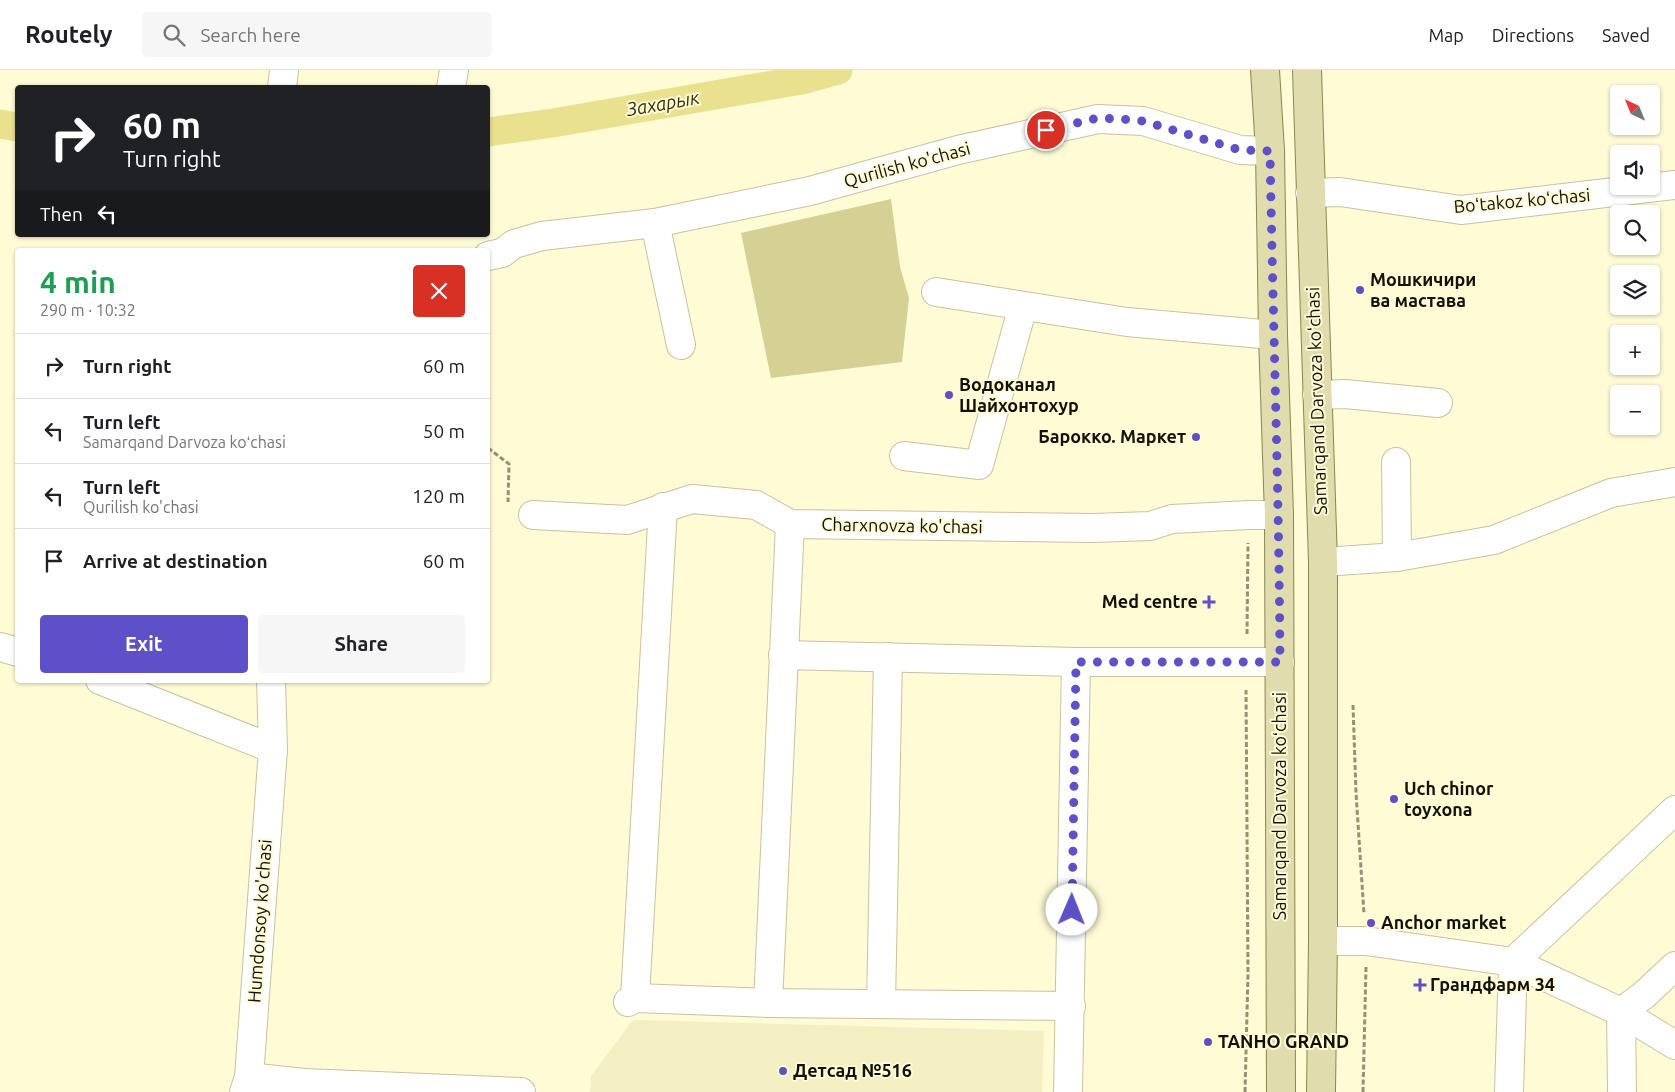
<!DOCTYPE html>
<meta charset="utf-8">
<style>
:root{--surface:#fff;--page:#f6f6f6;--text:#202124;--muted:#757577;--line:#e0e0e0;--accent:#5e50c8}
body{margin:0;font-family:Ubuntu,sans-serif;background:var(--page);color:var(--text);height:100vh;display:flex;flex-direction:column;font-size:19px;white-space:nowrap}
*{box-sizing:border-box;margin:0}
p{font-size:16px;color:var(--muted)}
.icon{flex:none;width:28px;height:28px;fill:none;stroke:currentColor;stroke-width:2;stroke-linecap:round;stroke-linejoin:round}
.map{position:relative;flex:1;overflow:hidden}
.details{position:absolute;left:15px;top:178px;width:475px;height:435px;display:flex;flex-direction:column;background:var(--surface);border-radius:5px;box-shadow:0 1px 4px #0004}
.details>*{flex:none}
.hud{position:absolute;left:15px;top:15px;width:475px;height:152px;border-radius:5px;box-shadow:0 1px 4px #0004;background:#202124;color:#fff;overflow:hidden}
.needle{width:32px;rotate:317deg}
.buttons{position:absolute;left:1610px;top:15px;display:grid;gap:10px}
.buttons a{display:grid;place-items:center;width:50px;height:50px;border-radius:5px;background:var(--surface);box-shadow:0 1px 4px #0004;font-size:25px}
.pin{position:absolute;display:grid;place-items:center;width:42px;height:42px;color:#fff;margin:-21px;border:2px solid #fff;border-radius:50%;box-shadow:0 1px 5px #0007}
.me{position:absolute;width:55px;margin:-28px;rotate:1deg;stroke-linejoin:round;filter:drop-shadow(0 0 4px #0008)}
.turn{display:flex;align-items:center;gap:18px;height:105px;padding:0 25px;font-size:22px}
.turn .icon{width:65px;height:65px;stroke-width:2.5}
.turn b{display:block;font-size:35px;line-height:42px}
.then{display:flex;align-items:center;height:48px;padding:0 25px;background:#0003;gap:10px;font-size:19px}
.round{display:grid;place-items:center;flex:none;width:52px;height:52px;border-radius:5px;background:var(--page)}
.head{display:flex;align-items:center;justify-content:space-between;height:85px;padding:0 25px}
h1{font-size:30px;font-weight:700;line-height:38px;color:#1e9e55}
.action{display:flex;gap:10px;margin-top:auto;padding:10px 25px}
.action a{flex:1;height:58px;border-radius:5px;background:var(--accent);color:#fff;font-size:20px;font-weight:700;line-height:58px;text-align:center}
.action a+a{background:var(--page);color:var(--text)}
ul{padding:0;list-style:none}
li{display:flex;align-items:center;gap:15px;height:65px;padding:0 25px;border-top:1px solid var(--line)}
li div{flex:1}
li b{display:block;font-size:19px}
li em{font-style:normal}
header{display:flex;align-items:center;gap:30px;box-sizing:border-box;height:70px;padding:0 25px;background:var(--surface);border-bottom:1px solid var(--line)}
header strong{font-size:24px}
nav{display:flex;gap:28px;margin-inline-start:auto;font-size:18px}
.search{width:350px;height:45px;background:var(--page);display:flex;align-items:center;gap:12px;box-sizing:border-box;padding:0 18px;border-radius:5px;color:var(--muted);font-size:19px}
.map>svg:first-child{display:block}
</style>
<header>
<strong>Routely</strong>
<div class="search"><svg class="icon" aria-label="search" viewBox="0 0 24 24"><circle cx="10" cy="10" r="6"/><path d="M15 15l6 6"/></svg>Search here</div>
<nav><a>Map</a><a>Directions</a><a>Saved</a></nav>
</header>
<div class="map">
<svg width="1675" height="1022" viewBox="0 0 1675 1022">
<rect width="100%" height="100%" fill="#fefbd5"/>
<polygon fill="#f3efc2" points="633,950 1044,961 1042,1022 590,1022 591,1006"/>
<polygon fill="#d5d093" points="891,129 900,197 909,228 902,292 771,308 741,163"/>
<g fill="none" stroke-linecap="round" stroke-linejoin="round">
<g stroke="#e9e18e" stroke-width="29">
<polyline points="0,54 18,57"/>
<polyline points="488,62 553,53 802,10 838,0"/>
</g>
<defs>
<g id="minor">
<polyline points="282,18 284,0"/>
<polyline points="451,18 454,0"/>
<polyline points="1310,123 1340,122 1461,140 1675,115"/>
<polyline points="655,153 681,275"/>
<polyline points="488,186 502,183 514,174 542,166 655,153 810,121 958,80 1098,49 1143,51 1240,80 1270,81"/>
<polyline points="936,222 1127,252 1273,265"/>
<polyline points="1317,325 1345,324 1438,333"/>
<polyline points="904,386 979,395 1023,236"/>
<polyline points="1396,392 1397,487"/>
<polyline points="533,445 627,450 692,429 756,435 790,454 1093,458 1150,456 1172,449 1249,445 1279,445"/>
<polyline points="1323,492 1397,487 1494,470 1611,423 1675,412"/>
<polyline points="0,577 18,582"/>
<polyline points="783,585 1076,592 1280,592"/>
<polyline points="100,610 273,679"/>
<polyline points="1323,871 1366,871 1513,892 1675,740"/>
<polyline points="635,928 663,437"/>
<polyline points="628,932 635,928 768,933 1071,936"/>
<polyline points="768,933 790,454"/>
<polyline points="881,934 888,587"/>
<polyline points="249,1007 305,1013 521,1022"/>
<polyline points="244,1022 249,1007 273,679 271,610"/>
<polyline points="1068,1022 1076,592"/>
<polyline points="1509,1022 1513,892 1621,942 1675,975"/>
<polyline points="1622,1022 1621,942 1644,925 1675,896"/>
</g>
<g id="major">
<polyline points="1265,0 1270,81 1273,265 1279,445 1281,1022"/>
<polyline points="1307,0 1323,492 1323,871 1321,1022"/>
</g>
</defs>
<use href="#minor" stroke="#c6c39f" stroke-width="30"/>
<use href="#major" stroke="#8b854e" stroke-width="30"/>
<g stroke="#939176" stroke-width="3" stroke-dasharray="5 2.5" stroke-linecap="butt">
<polyline points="488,378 509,394 508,432"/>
<polyline points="1247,564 1248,473"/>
<polyline points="1353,635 1356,723 1364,844"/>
<polyline points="1245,1022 1248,904 1246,620"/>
<polyline points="1363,1022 1366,897"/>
</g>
<use href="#minor" stroke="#fff" stroke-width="28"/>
<use href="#major" stroke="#e0dcad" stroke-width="28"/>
</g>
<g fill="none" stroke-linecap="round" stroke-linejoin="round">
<path stroke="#5e50c8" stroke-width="9" stroke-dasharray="0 16.2" d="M1046 60 1098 48 1121 49 1143 51 1240 80 1270 81C1273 252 1279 422 1280 592H1076L1072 840"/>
</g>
<g fill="#5e50c8" stroke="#fefbd5" stroke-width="2">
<circle cx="1360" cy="220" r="5"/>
<circle cx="949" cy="325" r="5"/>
<circle cx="1196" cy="367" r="5"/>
<path d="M1206.5 524.5h5v5h5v5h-5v5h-5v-5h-5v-5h5z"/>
<circle cx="1394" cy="729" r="5"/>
<circle cx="1371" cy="853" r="5"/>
<path d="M1417.5 907.5h5v5h5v5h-5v5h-5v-5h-5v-5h5z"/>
<circle cx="1208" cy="972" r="5"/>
<circle cx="783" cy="1001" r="5"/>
</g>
<g text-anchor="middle" stroke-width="4" stroke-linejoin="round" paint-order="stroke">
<g font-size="18" fill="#131105" stroke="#fefbd5">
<text transform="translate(907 95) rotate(-15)" y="6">Qurilish ko'chasi</text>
<text transform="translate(1522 131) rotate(-5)" y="6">Boʻtakoz koʻchasi</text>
<text transform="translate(1317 331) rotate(-92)" y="6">Samarqand Darvoza koʻchasi</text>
<text transform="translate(902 456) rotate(1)" y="6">Charxnovza ko'chasi</text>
<text transform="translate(1280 736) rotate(-90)" y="6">Samarqand Darvoza koʻchasi</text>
<text transform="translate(260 851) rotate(-86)" y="6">Humdonsoy ko'chasi</text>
</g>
<g font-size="18" font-weight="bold" fill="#131105" stroke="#fefbd5" text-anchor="start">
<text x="1370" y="216">Мошкичири<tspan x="1370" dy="21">ва мастава</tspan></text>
<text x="959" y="321">Водоканал<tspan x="959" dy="21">Шайхонтохур</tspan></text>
<text x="1186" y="373" text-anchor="end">Барокко. Маркет</text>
<text x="1198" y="538" text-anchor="end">Med centre</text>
<text x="1404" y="725">Uch chinor<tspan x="1404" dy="21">toyxona</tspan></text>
<text x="1381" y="859">Anchor market</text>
<text x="1430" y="921">Грандфарм 34</text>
<text x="1218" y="978">TANHO GRAND</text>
<text x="793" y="1007">Детсад №516</text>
</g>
<g font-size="19" font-style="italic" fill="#36320e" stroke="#fefbd5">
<text transform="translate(663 33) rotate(-10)" y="7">Захарык</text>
</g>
</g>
</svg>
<div class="buttons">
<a><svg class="needle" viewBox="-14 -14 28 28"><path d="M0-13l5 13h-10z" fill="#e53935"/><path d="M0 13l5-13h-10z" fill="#757577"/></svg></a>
<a><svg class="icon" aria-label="sound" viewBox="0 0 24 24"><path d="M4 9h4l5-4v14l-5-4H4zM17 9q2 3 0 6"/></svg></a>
<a><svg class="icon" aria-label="search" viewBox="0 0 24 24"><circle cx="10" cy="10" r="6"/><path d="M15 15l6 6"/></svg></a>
<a><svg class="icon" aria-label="layers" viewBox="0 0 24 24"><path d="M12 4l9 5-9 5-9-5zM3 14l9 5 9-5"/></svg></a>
<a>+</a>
<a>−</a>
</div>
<div class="pin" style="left:1046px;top:60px;background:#d93025"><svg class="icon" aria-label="arrive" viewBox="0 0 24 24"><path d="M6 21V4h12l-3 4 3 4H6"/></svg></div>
<svg class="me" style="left:1072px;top:840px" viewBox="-20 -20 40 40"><circle r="19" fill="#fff"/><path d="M0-13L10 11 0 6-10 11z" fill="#5e50c8"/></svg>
<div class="hud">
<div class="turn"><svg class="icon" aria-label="right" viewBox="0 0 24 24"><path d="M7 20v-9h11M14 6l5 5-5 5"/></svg><div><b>60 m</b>Turn right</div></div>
<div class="then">Then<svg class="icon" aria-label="left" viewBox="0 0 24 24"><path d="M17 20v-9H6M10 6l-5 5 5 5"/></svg></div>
</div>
<section class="details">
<div class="head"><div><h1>4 min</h1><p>290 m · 10:32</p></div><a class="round" style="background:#d93025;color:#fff"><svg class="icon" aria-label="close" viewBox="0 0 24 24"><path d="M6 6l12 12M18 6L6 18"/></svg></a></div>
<ul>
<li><svg class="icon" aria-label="right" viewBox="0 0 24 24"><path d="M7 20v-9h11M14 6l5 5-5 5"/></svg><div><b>Turn right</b></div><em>60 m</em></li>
<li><svg class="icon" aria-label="left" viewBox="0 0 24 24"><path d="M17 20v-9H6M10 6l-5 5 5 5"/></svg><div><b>Turn left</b><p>Samarqand Darvoza koʻchasi</p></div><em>50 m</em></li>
<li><svg class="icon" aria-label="left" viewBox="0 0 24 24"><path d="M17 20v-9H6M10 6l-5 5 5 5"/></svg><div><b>Turn left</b><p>Qurilish ko'chasi</p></div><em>120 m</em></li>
<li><svg class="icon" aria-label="arrive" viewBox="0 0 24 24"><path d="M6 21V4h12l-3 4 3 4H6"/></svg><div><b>Arrive at destination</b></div><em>60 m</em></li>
</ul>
<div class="action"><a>Exit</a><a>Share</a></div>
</section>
</div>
